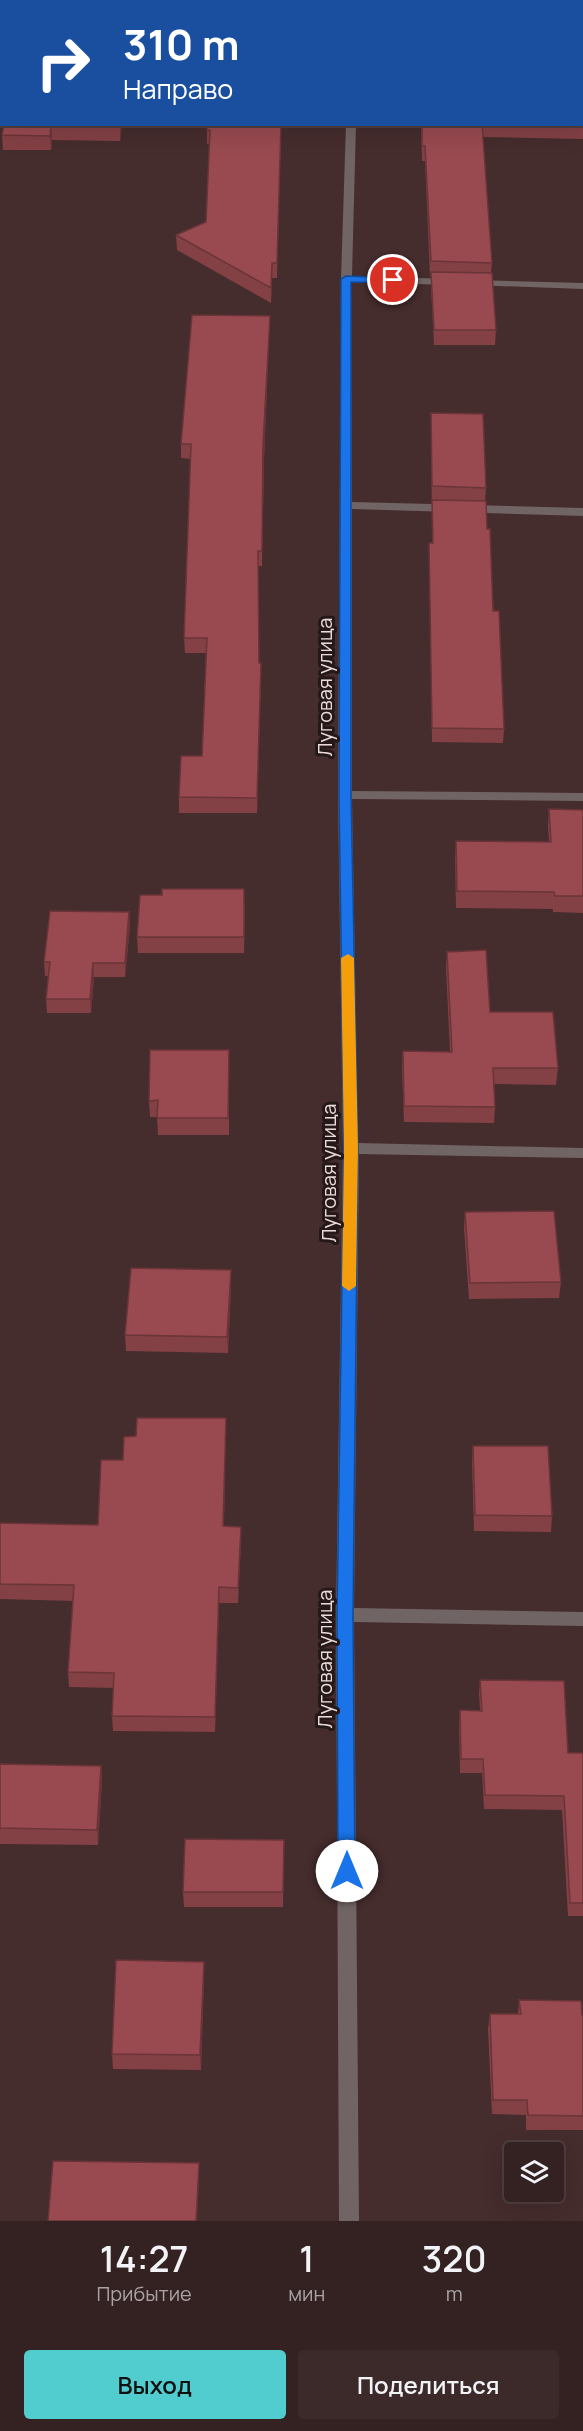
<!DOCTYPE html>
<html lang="ru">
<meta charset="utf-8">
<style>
:root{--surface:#342122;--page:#3c292a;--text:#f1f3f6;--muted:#a9a3a5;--line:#4e3e40;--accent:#52cdcf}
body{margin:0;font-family:Manrope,sans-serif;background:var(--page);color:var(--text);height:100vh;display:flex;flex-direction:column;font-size:22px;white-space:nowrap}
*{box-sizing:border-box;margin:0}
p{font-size:20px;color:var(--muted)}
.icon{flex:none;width:33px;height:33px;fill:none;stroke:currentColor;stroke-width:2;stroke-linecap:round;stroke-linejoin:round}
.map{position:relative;height:2221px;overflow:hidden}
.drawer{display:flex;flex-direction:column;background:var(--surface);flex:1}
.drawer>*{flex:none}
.top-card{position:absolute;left:0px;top:0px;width:584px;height:126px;box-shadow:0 6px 24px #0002,0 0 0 2px var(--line);background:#1a4fa0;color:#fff;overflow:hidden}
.controls{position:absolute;left:504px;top:2142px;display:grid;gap:12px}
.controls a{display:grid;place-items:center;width:60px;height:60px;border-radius:6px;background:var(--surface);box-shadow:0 6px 24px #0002,0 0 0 2px var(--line);font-size:30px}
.pin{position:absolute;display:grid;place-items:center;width:51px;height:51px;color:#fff;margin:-26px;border:3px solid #fff;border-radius:50%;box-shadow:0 2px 6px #0007}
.me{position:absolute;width:66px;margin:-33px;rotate:0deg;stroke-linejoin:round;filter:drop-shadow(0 0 4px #0008)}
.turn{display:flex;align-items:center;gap:21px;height:126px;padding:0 24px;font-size:27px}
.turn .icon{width:78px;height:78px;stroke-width:2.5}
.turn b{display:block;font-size:42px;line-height:51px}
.eta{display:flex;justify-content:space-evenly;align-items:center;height:102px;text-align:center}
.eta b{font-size:36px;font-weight:600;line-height:42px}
.primary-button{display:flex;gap:12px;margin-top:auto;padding:12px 24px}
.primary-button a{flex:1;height:69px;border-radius:6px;background:var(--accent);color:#111;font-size:24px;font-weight:600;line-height:69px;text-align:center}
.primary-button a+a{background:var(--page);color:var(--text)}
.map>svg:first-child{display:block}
</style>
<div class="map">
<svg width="583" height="2221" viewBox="0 0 583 2221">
<rect width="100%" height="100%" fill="#452c2d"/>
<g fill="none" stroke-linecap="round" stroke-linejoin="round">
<g fill="#716464" fill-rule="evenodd">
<rect x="0" y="81" width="2" height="6"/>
<polygon points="346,124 356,124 352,276 451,279 456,282 451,285 351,282 352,502 583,508 583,516 352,509 352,791 583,793 583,801 352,799 358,1143 583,1148 583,1158 359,1154 354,1608 583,1612 583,1626 354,1622 359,2221 339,2221 336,1615 343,1148 338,795 341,279"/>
<polygon points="475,280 583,283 583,289 471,285 471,281"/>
</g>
</g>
<g fill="#834045">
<polygon points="582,27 583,27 583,139 483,137 492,263 491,273 496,330 495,345 434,345 431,287 431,276 430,276 425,161 422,161 421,124 582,124"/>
<polygon points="4,124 122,124 120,141 52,140 51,150 3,150 2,135"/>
<polygon points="207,124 281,124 277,278 272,278 271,303 177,250 176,235 206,222 209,144 207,144"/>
<polygon points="270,316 264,459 262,566 258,566 259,663 261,663 261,678 257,813 179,813 179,797 202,756 206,653 185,653 184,638 191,459 181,458 181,444"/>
<polygon points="431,413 486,488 485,501 487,529 504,729 503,743 432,742 429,557 429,543 432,543"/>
<polygon points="549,809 583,810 583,913 553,912 553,909 456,908 455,858 456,841 549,842 548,826"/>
<polygon points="162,895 245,905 244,953 138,953 137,937"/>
<polygon points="129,912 130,926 125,977 94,977 91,1013 47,1013 46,999 48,976 45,976 44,962"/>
<polygon points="447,952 490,1012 558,1068 556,1085 494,1084 495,1107 494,1123 404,1122 402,1068 403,1051 450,1052 446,968"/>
<polygon points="229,1067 229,1135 158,1135 157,1117 150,1117 149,1101"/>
<polygon points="465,1212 561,1282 559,1298 469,1299 464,1228"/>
<polygon points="231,1270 231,1286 228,1353 126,1351 125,1335"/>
<polygon points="226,1418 224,1526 241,1542 238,1603 219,1603 215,1732 113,1731 112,1716 114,1688 69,1687 68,1672 73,1601 0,1599 0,1523 98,1525 123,1460 136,1436"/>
<polygon points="473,1446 552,1516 551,1532 474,1531 472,1462"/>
<polygon points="480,1680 568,1753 583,1753 583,1916 568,1916 562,1810 484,1809 482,1773 460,1773 459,1724 460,1710 480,1710 479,1694"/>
<polygon points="0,1764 101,1766 102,1781 98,1845 0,1844"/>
<polygon points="284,1840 283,1907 184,1907 183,1892"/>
<polygon points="204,1962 204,1977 201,2070 113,2069 112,2054"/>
<polygon points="519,2000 583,2015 583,2130 526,2130 526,2115 492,2114 488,2029 490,2014 518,2014"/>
</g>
<g fill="#6a3438">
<polygon points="120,124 122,124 120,141"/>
<polygon points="51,126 52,140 51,150 50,136"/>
<polygon points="270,316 264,459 262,566 263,445"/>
<polygon points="261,663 261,678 257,813 257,798"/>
<polygon points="129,912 130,926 125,977 125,963"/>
<polygon points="93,963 94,977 91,1013 90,999"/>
<polygon points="231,1270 231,1286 228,1353 227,1337"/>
<polygon points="226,1418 226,1433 223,1542 223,1526"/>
<polygon points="241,1527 241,1542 238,1603 238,1588"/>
<polygon points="219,1587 219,1603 215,1732 215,1717"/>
<polygon points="101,1766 102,1781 98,1845 97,1830"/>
<polygon points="204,1962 204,1977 201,2070 200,2055"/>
<polygon points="199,2163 199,2178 197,2221 196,2221"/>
</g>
<g fill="#984a50" stroke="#6a3438" stroke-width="1.5">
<rect x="582" y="27" width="1" height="43"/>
<polygon points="582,75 583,79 583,124 582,124"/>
<polygon points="4,124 120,124 120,126 51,126 50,136 2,135"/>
<polygon points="207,124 281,124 277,263 272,263 271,288 176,235 206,222 210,130 207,130"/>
<polygon points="422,124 482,124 492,263 431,261 425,146 422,146"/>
<polygon points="431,272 492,273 496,330 434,330"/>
<polygon points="192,315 270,316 263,445 262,551 258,551 259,663 261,663 257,798 179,797 181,756 202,756 207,638 184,638 191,444 181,444"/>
<polygon points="431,413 483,414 486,488 432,486"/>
<polygon points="432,500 486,501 487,529 490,529 493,611 499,611 504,729 432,728 429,543 433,543"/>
<polygon points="549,809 583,810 583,896 555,896 554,892 457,891 456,841 551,842"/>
<polygon points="162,889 244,889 244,937 137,937 140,895 162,895"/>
<polygon points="50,911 129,912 125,963 93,963 90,999 46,999 50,962 44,962"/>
<polygon points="486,950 490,1012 553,1012 558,1068 493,1068 495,1107 404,1106 403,1051 452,1052 447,952"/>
<polygon points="150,1050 229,1050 228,1118 157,1118 158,1100 149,1101"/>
<polygon points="554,1211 561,1282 470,1283 465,1212"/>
<polygon points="131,1268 231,1270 227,1337 125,1335"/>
<polygon points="137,1418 226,1418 223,1526 241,1527 238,1588 219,1587 215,1717 112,1716 114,1673 68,1672 74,1585 0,1584 0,1523 98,1525 101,1460 123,1460 124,1437 136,1436"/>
<polygon points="473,1446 548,1446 552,1516 475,1515"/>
<polygon points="480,1680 564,1681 568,1753 583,1753 583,1903 570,1903 564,1796 485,1795 483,1759 461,1759 460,1710 482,1711"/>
<polygon points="0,1764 101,1766 97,1830 0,1828"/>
<polygon points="185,1839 284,1840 283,1892 183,1892"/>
<polygon points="116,1960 204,1962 200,2055 112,2054"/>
<polygon points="519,2000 581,2001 582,2015 583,2015 583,2116 528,2115 527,2100 493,2100 490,2014 521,2014"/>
<polygon points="53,2161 199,2163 196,2221 48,2221"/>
</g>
<polygon fill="#1a73e8" stroke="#114b97" stroke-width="1.5" points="346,276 393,278 398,280 393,283 351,282 351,795 358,1148 353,1615 355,1871 353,1877 347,1879 341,1877 338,1871 337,1615 344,1148 339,795 341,279"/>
<polygon fill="#f59e0b" points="348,954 354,958 358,1148 356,1286 349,1291 342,1286 344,1148 341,958"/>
<g text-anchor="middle" stroke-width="6" stroke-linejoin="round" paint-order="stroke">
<g font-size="20" fill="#ecdada" stroke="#241818">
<text transform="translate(325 687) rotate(-90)" y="7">Луговая улица</text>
<text transform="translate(329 1173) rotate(-90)" y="7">Луговая улица</text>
<text transform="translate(325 1659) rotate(-90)" y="7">Луговая улица</text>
</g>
</g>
</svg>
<div class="controls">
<a><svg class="icon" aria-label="layers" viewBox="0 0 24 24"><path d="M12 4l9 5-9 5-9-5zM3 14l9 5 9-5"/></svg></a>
</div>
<div class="pin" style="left:393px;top:280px;background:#d93025"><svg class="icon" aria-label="arrive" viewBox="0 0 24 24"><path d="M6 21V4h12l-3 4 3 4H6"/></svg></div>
<svg class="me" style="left:347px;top:1871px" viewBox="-20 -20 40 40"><circle r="19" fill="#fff"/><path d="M0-13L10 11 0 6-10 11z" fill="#1a73e8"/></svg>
<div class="top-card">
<div class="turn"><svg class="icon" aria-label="right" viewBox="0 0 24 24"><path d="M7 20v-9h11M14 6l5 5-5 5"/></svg><div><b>310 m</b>Направо</div></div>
</div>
</div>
<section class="drawer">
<div class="eta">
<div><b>14:27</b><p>Прибытие</p></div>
<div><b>1</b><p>мин</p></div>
<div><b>320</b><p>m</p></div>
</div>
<div class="primary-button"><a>Выход</a><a>Поделиться</a></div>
</section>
